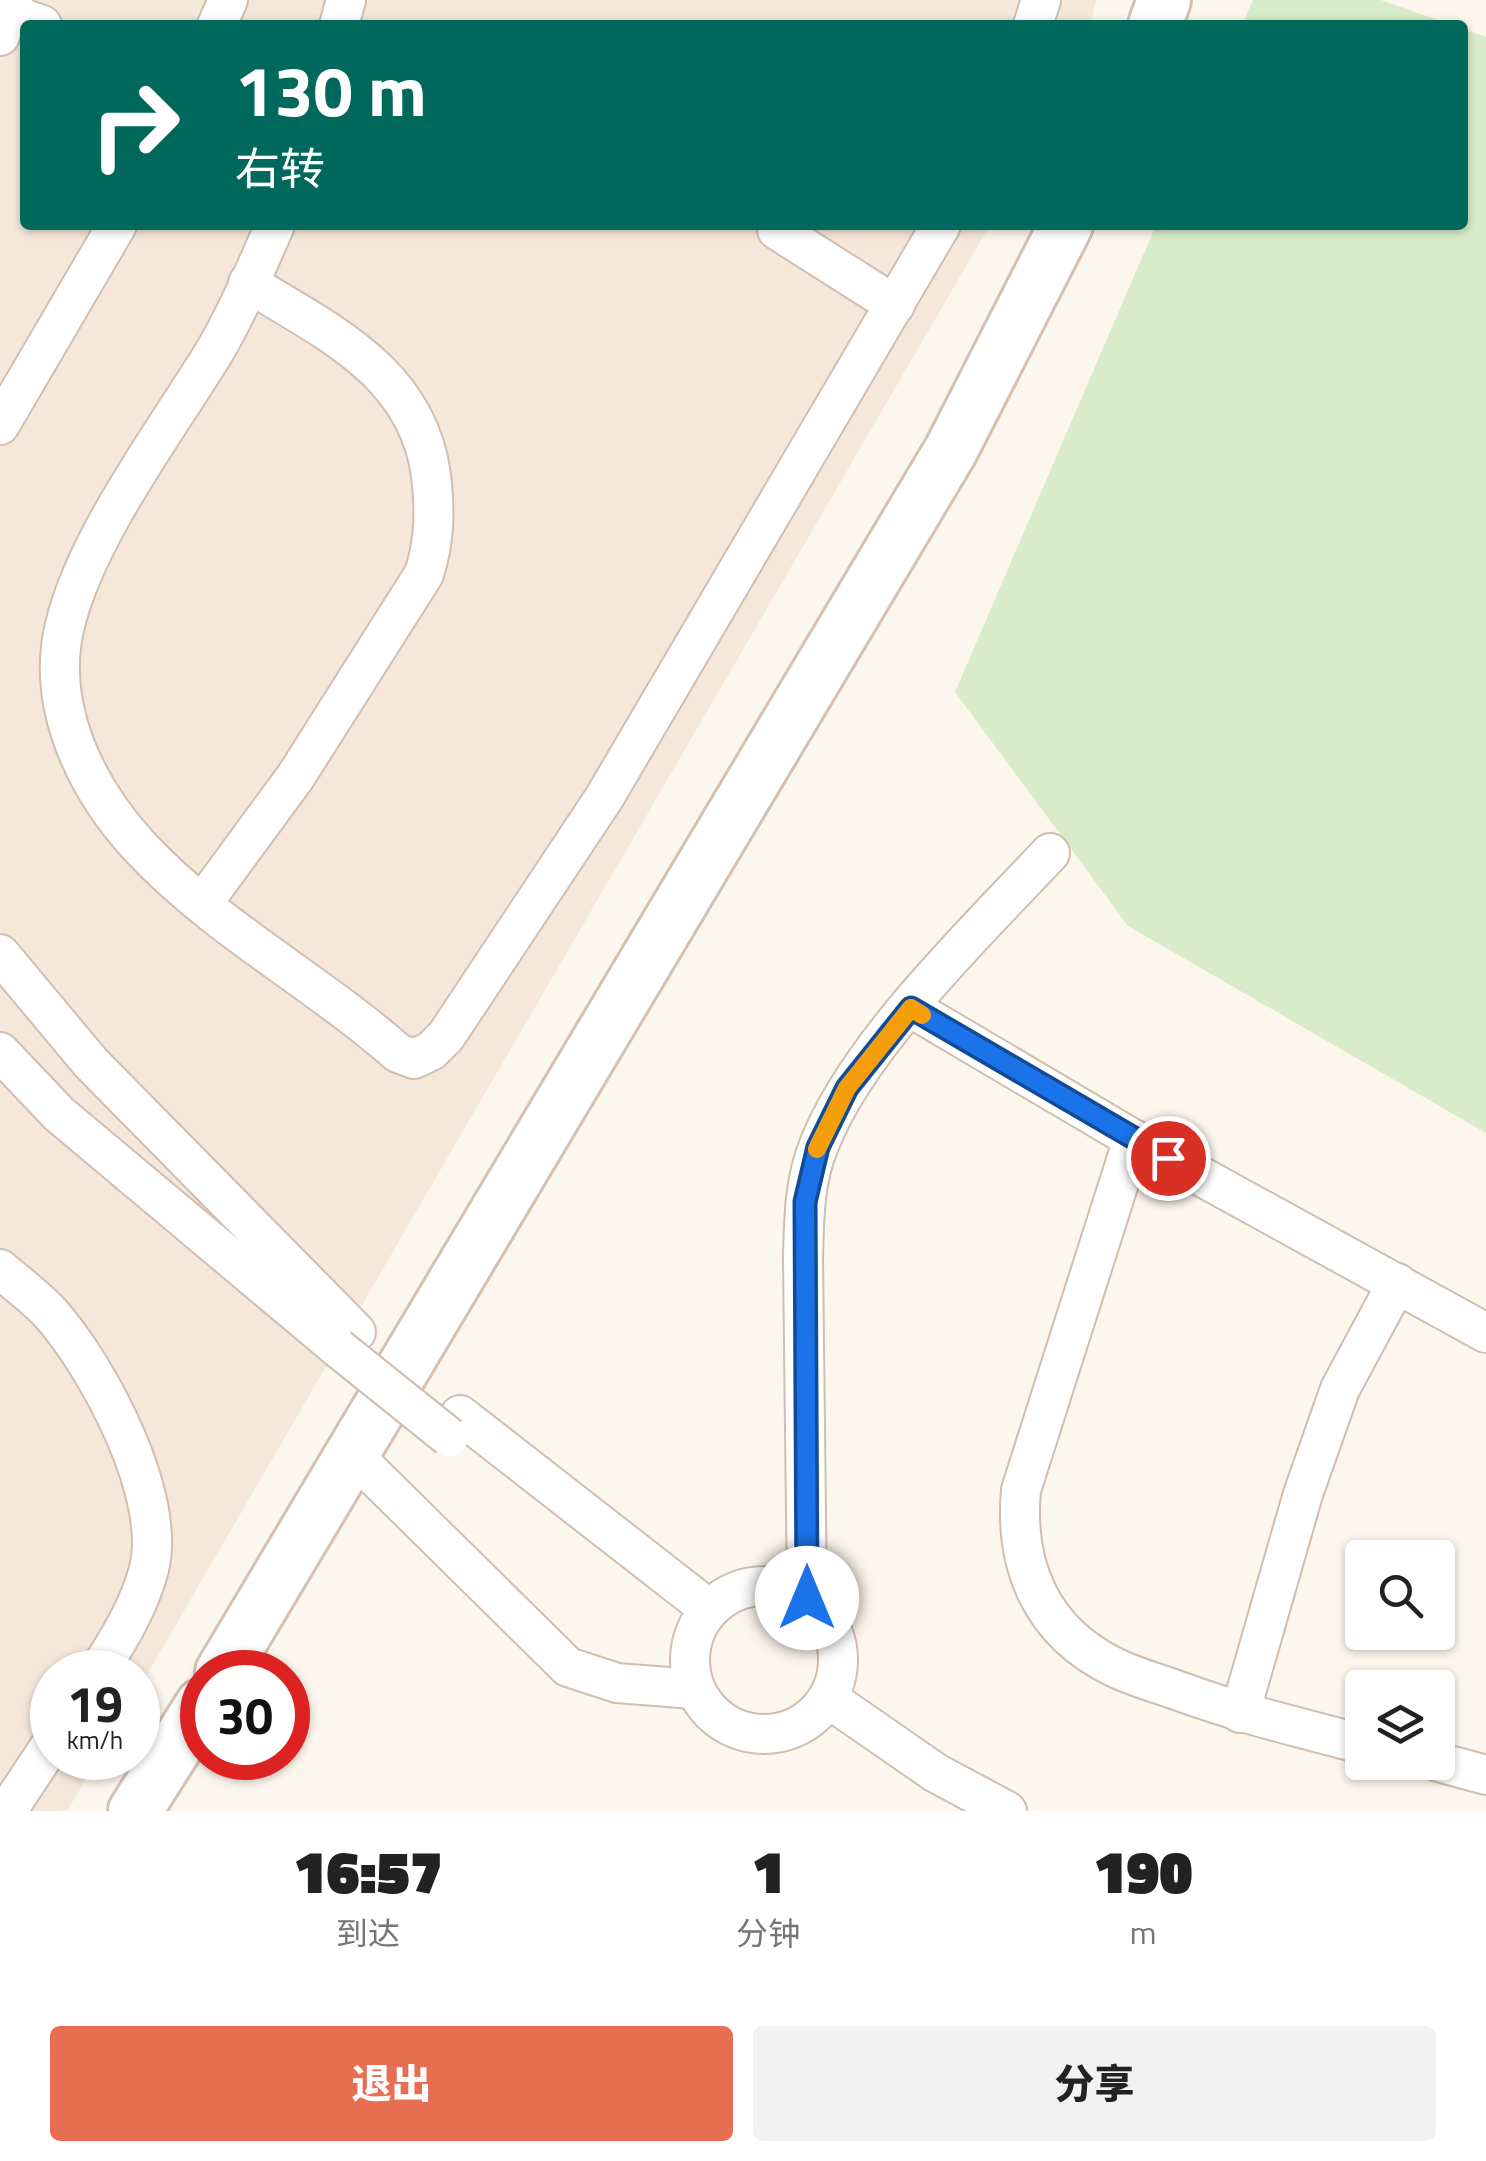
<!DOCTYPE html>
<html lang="zh">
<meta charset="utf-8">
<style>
:root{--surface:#fff;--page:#f2f2f2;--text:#222;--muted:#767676;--accent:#e76f51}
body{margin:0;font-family:"Titillium Web","Noto Sans SC",sans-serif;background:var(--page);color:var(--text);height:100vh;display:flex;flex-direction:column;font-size:38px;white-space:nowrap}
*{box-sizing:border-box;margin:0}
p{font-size:32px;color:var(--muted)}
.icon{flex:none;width:55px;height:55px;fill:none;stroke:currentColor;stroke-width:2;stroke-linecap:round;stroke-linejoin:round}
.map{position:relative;height:1811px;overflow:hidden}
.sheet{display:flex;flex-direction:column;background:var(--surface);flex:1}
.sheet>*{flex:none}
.banner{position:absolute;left:20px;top:20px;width:1448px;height:210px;border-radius:10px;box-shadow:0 2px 8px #0004;background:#00695c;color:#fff;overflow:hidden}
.controls{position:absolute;left:1345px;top:1540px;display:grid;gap:20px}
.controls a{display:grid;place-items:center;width:110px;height:110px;border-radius:10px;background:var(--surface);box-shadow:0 2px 8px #0004;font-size:50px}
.speed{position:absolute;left:30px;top:1650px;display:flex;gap:20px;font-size:50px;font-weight:700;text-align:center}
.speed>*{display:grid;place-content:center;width:130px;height:130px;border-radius:50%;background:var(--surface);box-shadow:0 2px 8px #0004;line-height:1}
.speed small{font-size:25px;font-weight:400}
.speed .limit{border:15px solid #d22;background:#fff;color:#111}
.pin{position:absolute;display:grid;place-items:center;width:85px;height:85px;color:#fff;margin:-42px;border:5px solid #fff;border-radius:50%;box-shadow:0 2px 10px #0007}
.me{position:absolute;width:110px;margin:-55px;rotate:0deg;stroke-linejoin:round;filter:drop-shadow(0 0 8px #0008)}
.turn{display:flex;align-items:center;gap:35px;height:210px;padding:0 50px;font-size:45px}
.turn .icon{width:130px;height:130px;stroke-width:2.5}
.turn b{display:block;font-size:70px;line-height:85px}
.eta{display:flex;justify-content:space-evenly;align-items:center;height:170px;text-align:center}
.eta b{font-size:60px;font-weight:800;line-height:70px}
.primary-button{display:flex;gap:20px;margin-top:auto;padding:20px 50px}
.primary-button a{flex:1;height:115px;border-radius:10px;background:var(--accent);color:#fff;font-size:40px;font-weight:800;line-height:115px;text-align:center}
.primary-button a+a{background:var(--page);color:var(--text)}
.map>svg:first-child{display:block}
</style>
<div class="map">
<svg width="1486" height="1811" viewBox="0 0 1486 1811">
<rect width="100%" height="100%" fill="#fdf6ec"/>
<polygon fill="#f5e8da" points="0,0 1096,0 1090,25 25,25 25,225 990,225 138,1690 138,1672 52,1672 52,1758 99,1758 67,1811 0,1811"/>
<g fill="#d8ecc9">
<polygon points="1253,0 1381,0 1452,25 1242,25"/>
<polygon points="1463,29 1486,37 1486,1133 1128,926 955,692 1156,225 1462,225"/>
</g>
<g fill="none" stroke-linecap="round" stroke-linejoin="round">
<defs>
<g id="street">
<polyline points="8,13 42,25"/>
<polyline points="217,25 228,0"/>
<polyline points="339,25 346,0"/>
<polyline points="1033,25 1041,0"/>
<polyline points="0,36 13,0"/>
<path d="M275 225C256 268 237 314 213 354 165 432 86 537 65 625 45 706 86 788 139 846 215 928 315 980 398 1053L414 1059 431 1051 446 1036 604 798 941 225"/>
<polyline points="777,230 895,305"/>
<polyline points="0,425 117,225"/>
<path d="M202 904 296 776 424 574C435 540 435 510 431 475 417 372 328 332 248 283"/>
<polyline points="0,954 91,1063 356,1332"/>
<polyline points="911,1008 1133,1139 1486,1333"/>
<polyline points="0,1052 59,1114 338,1348"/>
<path d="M1133 1139 1021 1490C1014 1567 1042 1632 1114 1667 1134 1677 1157 1683 1179 1691 1239 1713 1300 1728 1362 1744"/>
<path d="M0 1269C17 1284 37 1298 52 1315 99 1369 167 1496 149 1569 139 1607 119 1639 98 1672"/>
<polyline points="460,1415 709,1609"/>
<polyline points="352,1454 568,1667 617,1683 694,1689"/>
<circle cx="764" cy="1660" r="74"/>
<path d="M807 1598 803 1258C804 1220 804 1181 819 1145 858 1045 976 932 1050 853"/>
<polyline points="829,1699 936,1773 1007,1811"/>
<polyline points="1240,1713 1303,1494 1340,1389 1397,1283"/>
<polyline points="1438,1762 1486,1775"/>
<polyline points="7,1811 52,1743"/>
</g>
<g id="secondary">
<polyline points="1155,25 1164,0"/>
<polyline points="222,1672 951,450 1066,225"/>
<polyline points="135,1811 202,1705"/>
</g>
</defs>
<use href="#street" stroke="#d1beb0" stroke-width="42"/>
<use href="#secondary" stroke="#d6c0b0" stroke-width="58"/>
<use href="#street" stroke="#fff" stroke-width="38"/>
<use href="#secondary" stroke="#fff" stroke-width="52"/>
<defs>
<polyline id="street-bridge" points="338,1348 449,1437"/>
</defs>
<use href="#street-bridge" stroke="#d1beb0" stroke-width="42" stroke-linecap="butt"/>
<use href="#street-bridge" stroke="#fff" stroke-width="38"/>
</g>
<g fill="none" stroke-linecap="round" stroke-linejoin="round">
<defs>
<polyline id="route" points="807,1598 805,1202 818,1147 847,1088 911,1008 1168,1158"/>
</defs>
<use href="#route" stroke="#114b97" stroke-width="25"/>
<use href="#route" stroke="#1a73e8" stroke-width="18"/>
<polyline stroke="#f59e0b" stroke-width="18" points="817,1149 847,1088 911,1008 922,1015"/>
</g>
</svg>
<div class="controls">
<a><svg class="icon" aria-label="search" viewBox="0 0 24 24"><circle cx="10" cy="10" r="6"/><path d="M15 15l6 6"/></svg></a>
<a><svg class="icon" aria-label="layers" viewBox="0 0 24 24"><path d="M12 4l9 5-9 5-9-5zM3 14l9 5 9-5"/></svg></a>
</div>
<div class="speed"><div>19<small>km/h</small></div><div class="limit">30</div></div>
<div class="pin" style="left:1168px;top:1158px;background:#d93025"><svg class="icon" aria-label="arrive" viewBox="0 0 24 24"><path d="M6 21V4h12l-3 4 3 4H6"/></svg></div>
<svg class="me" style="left:807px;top:1598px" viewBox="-20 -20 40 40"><circle r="19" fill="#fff"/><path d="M0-13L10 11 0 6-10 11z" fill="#1a73e8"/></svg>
<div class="banner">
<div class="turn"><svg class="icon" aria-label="right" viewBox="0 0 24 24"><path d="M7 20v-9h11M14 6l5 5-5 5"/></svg><div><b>130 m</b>右转</div></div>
</div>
</div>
<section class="sheet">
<div class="eta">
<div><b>16:57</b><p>到达</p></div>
<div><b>1</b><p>分钟</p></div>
<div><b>190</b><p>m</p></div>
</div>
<div class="primary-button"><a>退出</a><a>分享</a></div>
</section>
